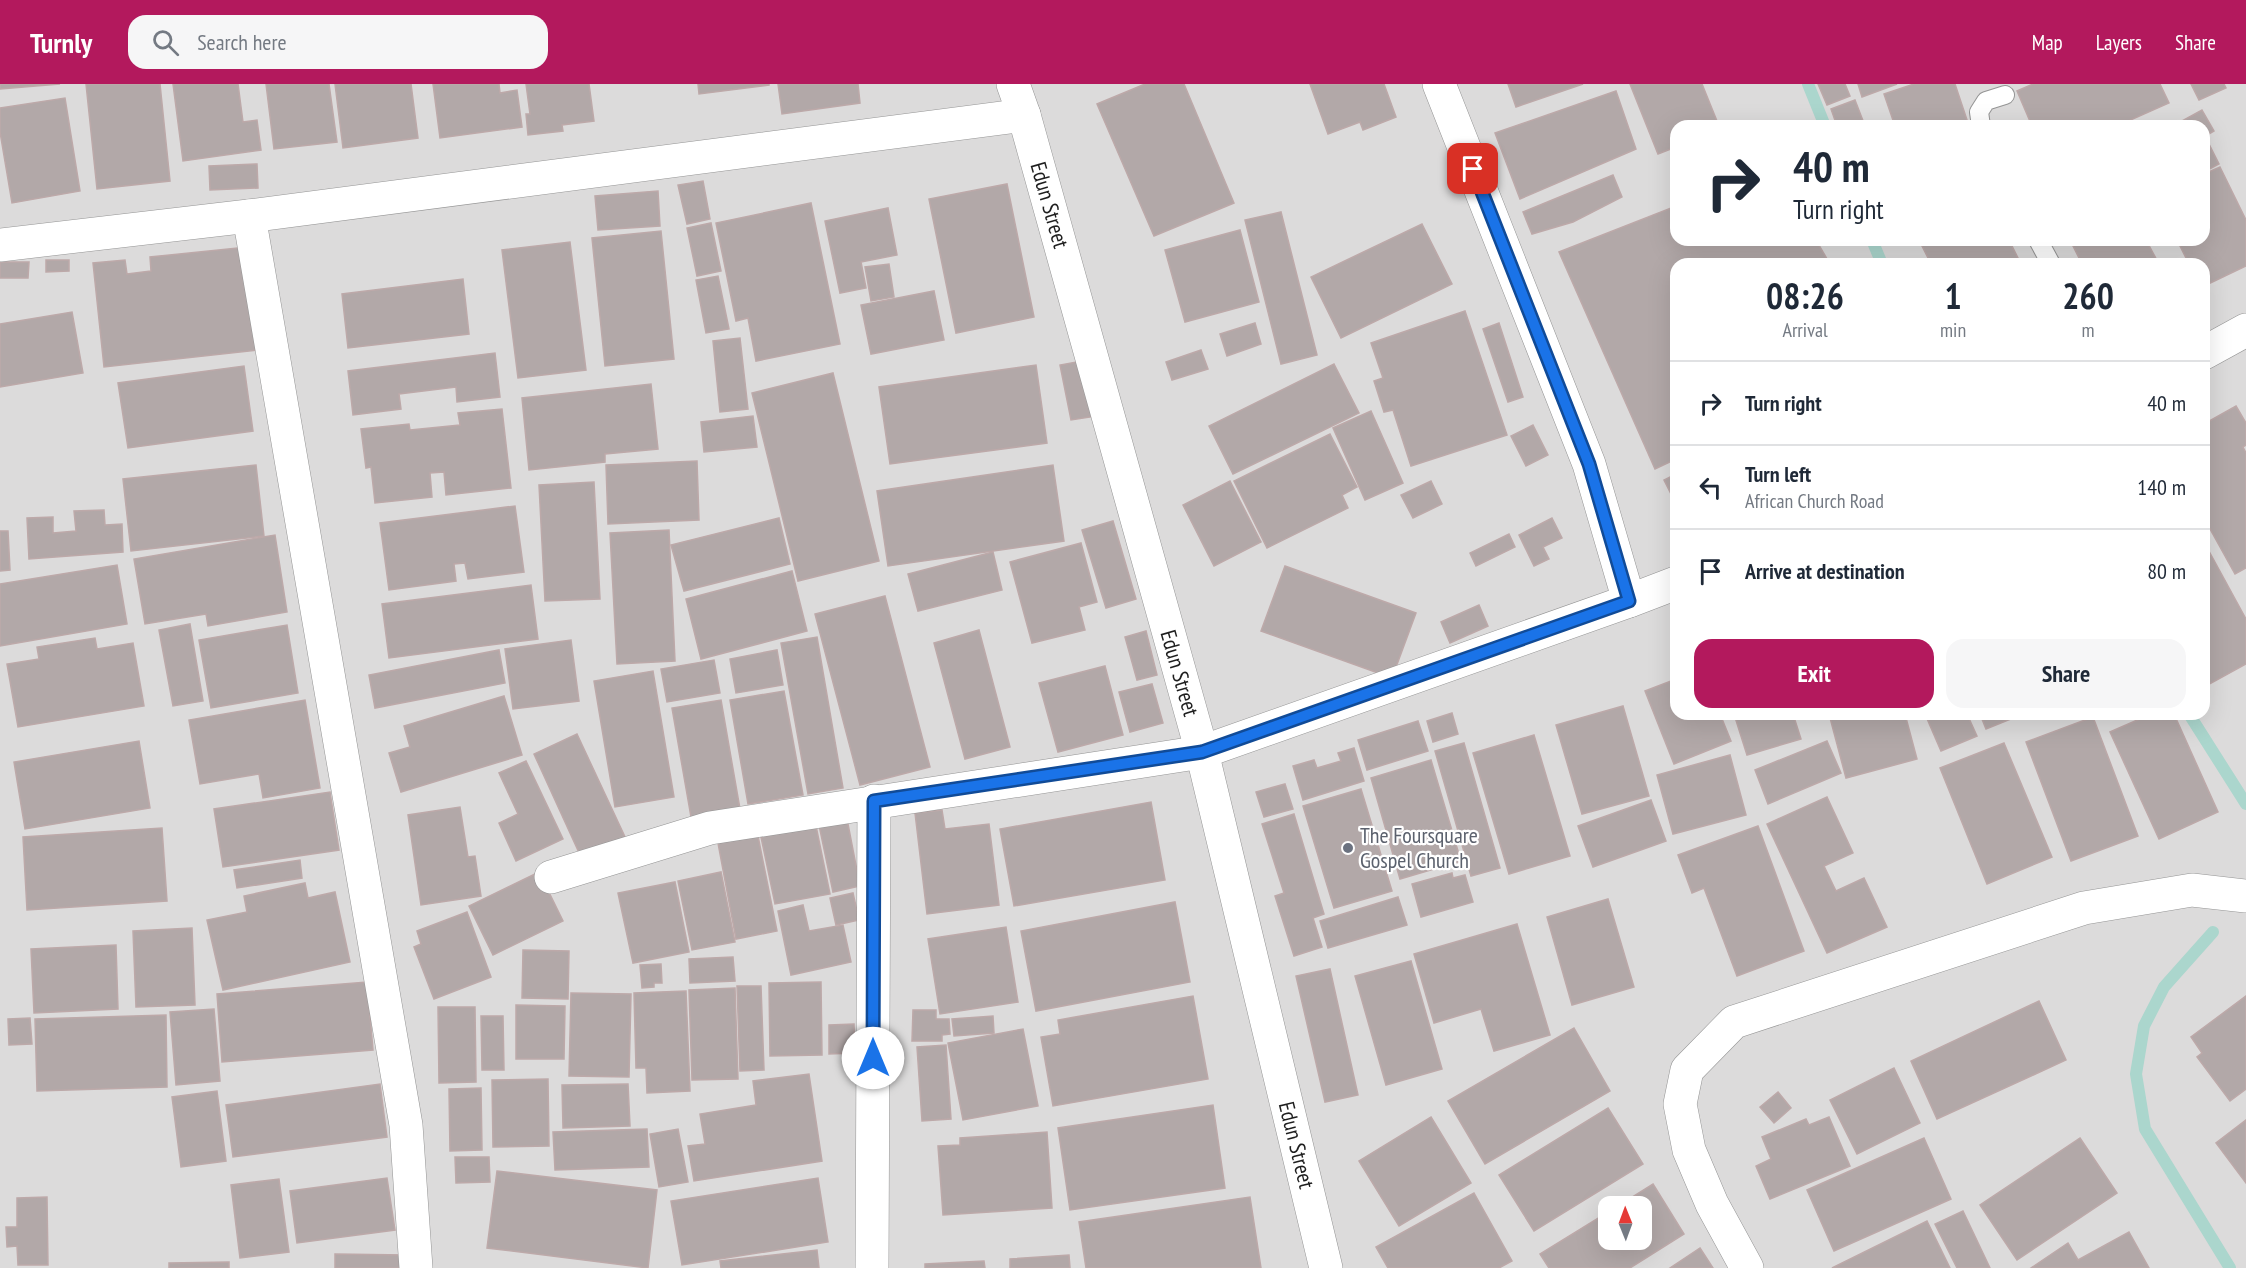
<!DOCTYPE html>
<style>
:root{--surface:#fff;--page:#f6f6f7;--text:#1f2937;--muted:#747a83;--line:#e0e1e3;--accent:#b3195d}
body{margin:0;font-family:"PT Sans Narrow",sans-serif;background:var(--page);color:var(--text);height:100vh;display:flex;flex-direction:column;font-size:22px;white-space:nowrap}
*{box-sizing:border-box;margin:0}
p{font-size:20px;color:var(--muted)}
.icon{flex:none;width:33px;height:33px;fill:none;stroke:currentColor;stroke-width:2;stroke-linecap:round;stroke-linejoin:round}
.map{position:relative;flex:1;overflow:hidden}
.panel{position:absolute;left:1670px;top:174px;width:540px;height:462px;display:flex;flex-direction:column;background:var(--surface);border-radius:18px;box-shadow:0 6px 24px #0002}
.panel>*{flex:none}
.banner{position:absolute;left:1670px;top:36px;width:540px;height:126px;border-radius:18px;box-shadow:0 6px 24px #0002;background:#fff;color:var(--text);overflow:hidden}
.needle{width:39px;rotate:359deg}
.buttons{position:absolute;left:1598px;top:1112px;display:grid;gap:12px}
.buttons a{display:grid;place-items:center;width:54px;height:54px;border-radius:12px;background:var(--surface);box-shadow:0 6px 24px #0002;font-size:30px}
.pin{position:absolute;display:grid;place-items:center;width:51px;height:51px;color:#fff;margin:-26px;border-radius:12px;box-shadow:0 3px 9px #0006}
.me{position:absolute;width:66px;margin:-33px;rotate:0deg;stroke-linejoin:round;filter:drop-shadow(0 0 4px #0008)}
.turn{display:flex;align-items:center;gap:21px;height:126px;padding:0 24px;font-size:27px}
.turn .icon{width:78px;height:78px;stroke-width:2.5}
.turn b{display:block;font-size:42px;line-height:51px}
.eta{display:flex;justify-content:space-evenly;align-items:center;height:102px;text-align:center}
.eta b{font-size:36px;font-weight:600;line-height:42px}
.cta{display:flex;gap:12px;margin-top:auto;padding:12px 24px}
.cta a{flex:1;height:69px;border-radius:18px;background:var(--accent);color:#fff;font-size:24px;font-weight:600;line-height:69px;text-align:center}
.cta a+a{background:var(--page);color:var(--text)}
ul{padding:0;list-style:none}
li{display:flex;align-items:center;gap:18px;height:84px;padding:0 24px;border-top:2px solid var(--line)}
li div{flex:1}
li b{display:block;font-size:22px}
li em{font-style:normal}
header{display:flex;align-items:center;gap:36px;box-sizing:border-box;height:84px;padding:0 30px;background:var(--accent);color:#fff}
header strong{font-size:28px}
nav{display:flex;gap:33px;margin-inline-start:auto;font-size:21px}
.search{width:420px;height:54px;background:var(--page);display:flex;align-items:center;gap:15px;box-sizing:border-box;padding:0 21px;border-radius:18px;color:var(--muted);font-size:22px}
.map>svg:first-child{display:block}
</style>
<header>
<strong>Turnly</strong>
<div class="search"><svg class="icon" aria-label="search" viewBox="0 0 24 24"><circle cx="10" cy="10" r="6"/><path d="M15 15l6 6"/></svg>Search here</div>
<nav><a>Map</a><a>Layers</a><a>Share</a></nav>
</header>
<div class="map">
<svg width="2246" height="1184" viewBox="0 0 2246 1184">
<rect width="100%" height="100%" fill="#eee7e5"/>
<path fill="#dcdbdb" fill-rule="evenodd" d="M0 0H2246V1184H0ZM1676 42H2204V156H1676ZM1676 180H2204V630H1676ZM1608 1122H1641V1155H1608Z"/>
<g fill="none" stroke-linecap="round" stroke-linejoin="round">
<g stroke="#abd6cd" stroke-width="12">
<polyline points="1808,0 1825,42"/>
<polyline points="1872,156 1882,180"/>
<polyline points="2189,630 2246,720"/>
<polyline points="2213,848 2164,903 2144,942 2136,990 2145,1045 2230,1184"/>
</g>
</g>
<g fill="#b2a8a8" stroke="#bda9a9" stroke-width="1.5">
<polygon points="0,0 60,0 0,5"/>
<polygon points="86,0 160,0 170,97 97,105"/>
<polygon points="173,0 238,0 243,38 257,36 261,66 183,77"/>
<polygon points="266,0 329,0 337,58 274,65"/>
<polygon points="335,0 411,0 418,54 343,64"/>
<polygon points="433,0 499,0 500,9 517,6 522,43 440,54"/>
<polygon points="526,0 589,0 594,37 562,41 563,47 528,51 526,30 530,30"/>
<polygon points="698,0 769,0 769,1 699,10"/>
<polygon points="778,0 858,0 860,19 782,30"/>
<polygon points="1145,0 1184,0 1234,119 1154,152 1097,20"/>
<polygon points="1310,0 1384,0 1396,33 1363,46 1360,38 1328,50"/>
<polygon points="1508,0 1583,0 1516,23"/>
<polygon points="1630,0 1702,0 1719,42 1676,42 1676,63 1658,70"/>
<polygon points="1818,0 1845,0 1850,12 1827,21"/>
<polygon points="1858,0 1897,0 1862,13"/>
<polygon points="1914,0 1955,0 1969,42 1895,42 1884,10"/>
<polygon points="2033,0 2160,0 2169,19 2117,42 2032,42 2017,7"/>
<polygon points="2191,0 2224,0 2226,4 2199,16"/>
<polygon points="1616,7 1636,65 1520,115 1495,49"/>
<polygon points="65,14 80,107 12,119 0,48 0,24"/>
<polygon points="1855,16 1865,42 1837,42 1831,25"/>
<polygon points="2202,26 2214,47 2204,53 2204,42 2173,42"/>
<polygon points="2208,58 2219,80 2204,88 2204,60"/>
<polygon points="257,80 258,104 210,106 209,82"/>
<polygon points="2220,83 2246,136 2246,182 2204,202 2204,180 2189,180 2177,156 2204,156 2204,90"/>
<polygon points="1613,91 1622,113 1573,138 1532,150 1523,128"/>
<polygon points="703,97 710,135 687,140 678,101"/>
<polygon points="1007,100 1034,233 956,249 929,115"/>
<polygon points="658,107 660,142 598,146 595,112"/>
<polygon points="811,119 840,260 756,277 748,234 736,237 716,139"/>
<polygon points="1676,122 1676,156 1816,156 1830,180 1676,180 1676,375 1655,385 1559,168"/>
<polygon points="888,124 897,171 861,178 866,204 840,209 825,137"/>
<polygon points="1281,128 1317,271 1281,280 1245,136"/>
<polygon points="711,139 721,187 697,192 687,144"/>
<polygon points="1422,140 1452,200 1341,254 1311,193"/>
<polygon points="1240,146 1259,218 1185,238 1165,166"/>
<polygon points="661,147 674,275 605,282 592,154"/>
<polygon points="1919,156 2009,156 2021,180 1931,180"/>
<polygon points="2070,156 2146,156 2159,180 2082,180"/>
<polygon points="570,158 586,286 518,294 502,166"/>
<polygon points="247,163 259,266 104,283 93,179 125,176 127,190 151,187 150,173"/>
<polygon points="46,176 69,176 69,187 46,188"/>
<polygon points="0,178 29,178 28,194 0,194"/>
<polygon points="889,180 894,213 871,217 865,183"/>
<polygon points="718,192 729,245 706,249 696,196"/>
<polygon points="463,195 469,250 348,264 342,210"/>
<polygon points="934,207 944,256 871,270 861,221"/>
<polygon points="1465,227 1507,351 1411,382 1393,326 1384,328 1374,297 1383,294 1371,259"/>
<polygon points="72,228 83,289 0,303 0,240"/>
<polygon points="1255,239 1261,260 1227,272 1220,250"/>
<polygon points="1499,239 1523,313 1508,318 1483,245"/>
<polygon points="740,254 748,325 720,328 713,257"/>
<polygon points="1201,266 1208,285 1172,296 1166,278"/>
<polygon points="495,269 500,313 457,318 456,303 399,310 401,325 353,331 348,287"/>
<polygon points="1087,276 1097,332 1071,336 1060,281"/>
<polygon points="1334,280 1359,329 1233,390 1209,342"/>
<polygon points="1036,281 1047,359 890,380 879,303"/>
<polygon points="244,282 253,347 128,364 118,299"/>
<polygon points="833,289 879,477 798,497 752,309"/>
<polygon points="651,300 658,365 605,370 605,378 529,386 522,314"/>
<polygon points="2236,322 2246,339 2246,361 2243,363 2246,369 2246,484 2235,490 2204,434 2204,340"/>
<polygon points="502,325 511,404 446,411 444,388 430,389 432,413 375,419 371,383 366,384 361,345 409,340 410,346 460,341 458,329"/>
<polygon points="1371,327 1403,399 1365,416 1333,344"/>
<polygon points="753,332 757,363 704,368 701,338"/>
<polygon points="1533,341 1548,371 1526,382 1511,352"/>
<polygon points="1330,350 1357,403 1342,411 1348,424 1267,464 1234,397"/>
<polygon points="697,377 699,436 608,440 606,381"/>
<polygon points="256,381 264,452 131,467 123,395"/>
<polygon points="1053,381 1064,457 888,482 877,407"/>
<polygon points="1676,390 1676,420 1664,396"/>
<polygon points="1230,397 1261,458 1214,482 1183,421"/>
<polygon points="1431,397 1442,420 1413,434 1401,411"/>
<polygon points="594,398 600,515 545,517 539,401"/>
<polygon points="515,422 524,488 468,495 465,479 454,480 456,497 389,506 380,439"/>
<polygon points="104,426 105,441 122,440 123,468 29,475 27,434 53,433 53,449 76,447 74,427"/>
<polygon points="779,434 790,480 684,507 671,461"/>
<polygon points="1552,434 1562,454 1543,463 1549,475 1534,482 1519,451"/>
<polygon points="1113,437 1136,515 1106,524 1082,446"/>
<polygon points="669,446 675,577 617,580 610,449"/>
<polygon points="0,447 8,447 10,486 0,487"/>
<polygon points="1509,450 1515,463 1476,482 1470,469"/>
<polygon points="275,451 287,528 208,542 206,530 145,540 134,475"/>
<polygon points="2204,458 2246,535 2246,580 2204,603"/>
<polygon points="1081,459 1097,518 1079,523 1085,546 1032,559 1010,478"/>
<polygon points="993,468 1002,506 918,527 908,490"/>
<polygon points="117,481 127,540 0,562 0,500"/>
<polygon points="1285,482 1416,529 1392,594 1261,547"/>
<polygon points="792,487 807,547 701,575 686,515"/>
<polygon points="531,501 538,555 389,574 382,520"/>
<polygon points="885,512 930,683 860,701 815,530"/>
<polygon points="1479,521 1488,542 1450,559 1441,538"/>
<polygon points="190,540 203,617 173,622 159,546"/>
<polygon points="287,541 298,609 211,624 199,556"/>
<polygon points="979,546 1010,663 965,675 934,559"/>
<polygon points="1146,547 1157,591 1137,596 1125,553"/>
<polygon points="817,553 843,704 808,710 781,559"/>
<polygon points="95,554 97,565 133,559 144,622 18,643 7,580 39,575 37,563"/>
<polygon points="571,556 579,617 513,625 505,565"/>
<polygon points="499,566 505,599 375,624 369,591"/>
<polygon points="777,566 783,601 736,609 730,575"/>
<polygon points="714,576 720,609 667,618 661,585"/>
<polygon points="1105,582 1123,651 1058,668 1039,599"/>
<polygon points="653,587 674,713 615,723 594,597"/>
<polygon points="1676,595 1676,630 1706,630 1708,633 1720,630 1731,657 1674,680 1645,607"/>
<polygon points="1152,600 1163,639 1130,648 1119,608"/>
<polygon points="784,607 803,711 748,720 730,616"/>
<polygon points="504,612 522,671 401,708 389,669 410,663 404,642"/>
<polygon points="305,616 320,704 263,714 259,690 200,700 189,636"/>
<polygon points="721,616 740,725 691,733 672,624"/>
<polygon points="1623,622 1649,712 1582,730 1556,641"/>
<polygon points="1452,629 1458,650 1433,658 1427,637"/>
<polygon points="1734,630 1793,630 1801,655 1747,671"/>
<polygon points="1829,630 1905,630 1917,675 1846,694"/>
<polygon points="1925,630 1967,630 1977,652 1941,667"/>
<polygon points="1980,630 2023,630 1986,645"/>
<polygon points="2151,630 2174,630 2218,728 2159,755 2110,648"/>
<polygon points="2093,633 2138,752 2071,777 2026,658"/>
<polygon points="1418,637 1428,667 1367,686 1358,656"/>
<polygon points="577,650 625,753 581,773 534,670"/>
<polygon points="1534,651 1570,772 1509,790 1473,669"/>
<polygon points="139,657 150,724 25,745 14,678"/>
<polygon points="1827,657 1841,689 1768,720 1755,686"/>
<polygon points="1464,659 1500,784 1471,792 1435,667"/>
<polygon points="2004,659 2052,773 1987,800 1940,684"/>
<polygon points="1354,664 1364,697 1303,716 1293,682 1314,676 1317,684 1341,677 1338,669"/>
<polygon points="1730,671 1746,731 1673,750 1657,691"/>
<polygon points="1431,676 1461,777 1400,795 1371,694"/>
<polygon points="526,677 563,755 516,777 499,739 518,730 499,689"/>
<polygon points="1285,700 1293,725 1264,733 1256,708"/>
<polygon points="1361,705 1392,807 1334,824 1303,722"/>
<polygon points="330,708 339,766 223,783 214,725"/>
<polygon points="1827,713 1853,769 1824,782 1836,807 1864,794 1887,843 1827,869 1767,740"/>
<polygon points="1651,716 1666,757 1593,783 1578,742"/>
<polygon points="1151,718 1165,796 1014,822 1000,745"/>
<polygon points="460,723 468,773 475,772 481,812 421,821 408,731"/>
<polygon points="942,726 945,745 989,740 999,821 927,830 915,729"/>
<polygon points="1294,730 1324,830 1313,834 1322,863 1294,872 1275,812 1284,809 1262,740"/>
<polygon points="847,735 860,802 833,808 819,741"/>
<polygon points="816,742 830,810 775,820 761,753"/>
<polygon points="1758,742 1804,867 1737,892 1704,804 1692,809 1678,771"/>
<polygon points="162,744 167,817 27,826 23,753"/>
<polygon points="758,752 777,847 736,855 718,759"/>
<polygon points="300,776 302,794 237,804 234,786"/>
<polygon points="539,788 563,837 493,871 469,822"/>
<polygon points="721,788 735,858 692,866 678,797"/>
<polygon points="1452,789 1453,794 1465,791 1473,818 1421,833 1412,800"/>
<polygon points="675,798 689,868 633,879 618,809"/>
<polygon points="305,799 308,814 335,808 350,878 223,906 207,836 247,828 244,812"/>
<polygon points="853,809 859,836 836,841 830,814"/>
<polygon points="1398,813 1407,841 1328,864 1320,837"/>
<polygon points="1608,815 1634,903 1572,921 1547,833"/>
<polygon points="1175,818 1190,898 1036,927 1021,847"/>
<polygon points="803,821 809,847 843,841 851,878 791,891 778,827"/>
<polygon points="467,828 491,893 434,915 414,863 421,860 417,847"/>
<polygon points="1517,840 1550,951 1494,967 1481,925 1434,939 1414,870"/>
<polygon points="1006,843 1018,918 940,930 928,855"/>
<polygon points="192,844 195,921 136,923 133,847"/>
<polygon points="116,861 118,925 34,929 31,865"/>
<polygon points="523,866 569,867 568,915 522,914"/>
<polygon points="733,873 735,897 690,899 689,875"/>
<polygon points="1411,877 1442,985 1386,1001 1355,892"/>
<polygon points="661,880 662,899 654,899 654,903 642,904 640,881"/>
<polygon points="1330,885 1358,1011 1325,1018 1296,892"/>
<polygon points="367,898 373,966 222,978 217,910"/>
<polygon points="821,898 822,971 770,972 769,899"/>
<polygon points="737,902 761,902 764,986 740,987"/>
<polygon points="735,904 738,995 692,996 689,906"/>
<polygon points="686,907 690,1007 647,1009 646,984 636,984 634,909"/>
<polygon points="571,909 631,910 629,993 569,992"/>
<polygon points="1193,912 1208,995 1053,1022 1041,953 1060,950 1058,936"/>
<polygon points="2246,912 2246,1005 2230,1017 2197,973 2202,969 2191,953"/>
<polygon points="2039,917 2066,976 1937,1035 1911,977"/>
<polygon points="516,921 565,922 564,975 516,975"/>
<polygon points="438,923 475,923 476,998 439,999"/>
<polygon points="214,925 220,997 176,1001 170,928"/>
<polygon points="913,926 936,926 936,935 949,935 950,950 942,951 942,957 912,957"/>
<polygon points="166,931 167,1003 37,1007 35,935"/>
<polygon points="481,932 503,932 504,986 482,986"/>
<polygon points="993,932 994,949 954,952 952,935"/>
<polygon points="30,934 32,960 9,961 8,935"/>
<polygon points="854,940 855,969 829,970 829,941"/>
<polygon points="1574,944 1610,1007 1485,1080 1448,1017"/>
<polygon points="1023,945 1038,1022 963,1036 948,959"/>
<polygon points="946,961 951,1035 922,1037 917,963"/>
<polygon points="1894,984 1920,1039 1857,1070 1830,1016"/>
<polygon points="809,990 822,1077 694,1097 688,1062 705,1060 700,1030 756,1021 753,997"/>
<polygon points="548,995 549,1062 493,1063 492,996"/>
<polygon points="380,1000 387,1053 233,1073 226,1021"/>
<polygon points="628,1000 630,1042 563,1044 562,1001"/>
<polygon points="481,1004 482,1066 450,1067 449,1005"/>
<polygon points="217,1007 226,1077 181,1083 172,1013"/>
<polygon points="1778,1008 1791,1024 1774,1039 1760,1023"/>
<polygon points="1213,1021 1225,1104 1070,1126 1058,1044"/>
<polygon points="1608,1024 1643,1080 1534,1147 1499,1091"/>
<polygon points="1431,1033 1471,1099 1399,1142 1359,1077"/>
<polygon points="1829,1033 1850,1082 1770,1115 1756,1082 1771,1075 1762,1053 1806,1035 1809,1041"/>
<polygon points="2246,1036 2246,1099 2216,1059"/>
<polygon points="647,1045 649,1083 555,1086 553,1048"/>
<polygon points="678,1045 688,1098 659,1103 650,1050"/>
<polygon points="1047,1048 1052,1124 943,1131 938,1062 960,1061 960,1054"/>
<polygon points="1924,1054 1951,1115 1834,1167 1807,1106"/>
<polygon points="2080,1054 2117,1109 2017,1176 1980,1121"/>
<polygon points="455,1073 489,1073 490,1098 456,1099"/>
<polygon points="497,1087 657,1106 648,1184 487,1164"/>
<polygon points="387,1094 395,1146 297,1159 290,1107"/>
<polygon points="818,1094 828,1158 682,1181 671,1117"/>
<polygon points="279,1095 289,1168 240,1174 231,1101"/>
<polygon points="1653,1100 1684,1150 1630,1184 1549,1184 1540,1170 1608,1128 1608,1155 1641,1155 1641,1122 1618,1122"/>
<polygon points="1474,1109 1512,1177 1499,1184 1388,1184 1376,1163"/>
<polygon points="47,1113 48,1181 18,1181 17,1162 7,1163 6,1143 17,1143 17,1114"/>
<polygon points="1250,1113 1261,1184 1086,1184 1079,1138"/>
<polygon points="1963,1127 1990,1184 1957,1184 1935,1140"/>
<polygon points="1927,1137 1950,1184 1832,1184"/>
<polygon points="2129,1148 2149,1184 2031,1184 2068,1159 2078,1176"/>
<polygon points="1700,1164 1713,1184 1670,1184"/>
<polygon points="817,1166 819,1184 721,1184 720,1177"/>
<polygon points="335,1170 406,1171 406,1184 335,1184"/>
<polygon points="1069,1171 1070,1184 1010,1184 1010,1175"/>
<polygon points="984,1177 985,1184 925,1184 925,1180"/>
<polygon points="229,1178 229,1184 169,1184 169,1179"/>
</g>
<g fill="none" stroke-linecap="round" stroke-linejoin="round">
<defs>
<g id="service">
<polyline points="1981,42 1979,28 1986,17 2005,11"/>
<polyline points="2038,156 2051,180"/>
</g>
<g id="minor">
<polyline points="1013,0 1024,31 1202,668 1326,1184"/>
<polyline points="1439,0 1589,380 1629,517"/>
<polyline points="249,132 406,1041 416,1184"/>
<polyline points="0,161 249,132 1024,31"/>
<polyline points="2204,269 2246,246"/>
<polyline points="551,793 710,744 1202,668 1629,517 1676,499"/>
<polyline points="872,1184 874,717"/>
<polyline points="1747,1184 1712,1120 1689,1066 1680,1020 1687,986 1734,938 2084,824 2192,806 2246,812"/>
</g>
</defs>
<use href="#service" stroke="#959595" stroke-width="20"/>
<use href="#minor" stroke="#959595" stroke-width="34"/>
<use href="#service" stroke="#fff" stroke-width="18"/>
<use href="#minor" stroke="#fff" stroke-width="33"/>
</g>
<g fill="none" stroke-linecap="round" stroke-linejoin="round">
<defs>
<polyline id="route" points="873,974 874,717 1202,668 1629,517 1589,380 1473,85"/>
</defs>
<use href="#route" stroke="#114b97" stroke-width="15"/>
<use href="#route" stroke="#1a73e8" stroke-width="10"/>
</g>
<circle fill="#6b7280" stroke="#fff" stroke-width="2" cx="1348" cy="764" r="6"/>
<g text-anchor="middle" stroke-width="4.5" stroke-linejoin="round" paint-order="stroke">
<g font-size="22" fill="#1e1e1e" stroke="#fff">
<text transform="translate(1050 121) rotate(74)" y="8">Edun Street</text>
<text transform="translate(1180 589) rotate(74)" y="8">Edun Street</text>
<text transform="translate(1297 1061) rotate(76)" y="8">Edun Street</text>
</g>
<g font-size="22" fill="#5b616d" stroke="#fff" text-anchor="start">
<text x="1360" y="759">The Foursquare<tspan x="1360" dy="25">Gospel Church</tspan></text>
</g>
</g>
</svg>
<div class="buttons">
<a><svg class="needle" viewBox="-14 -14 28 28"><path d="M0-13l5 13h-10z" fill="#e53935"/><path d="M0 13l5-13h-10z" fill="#747a83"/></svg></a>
</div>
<div class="pin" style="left:1473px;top:85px;background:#d93025"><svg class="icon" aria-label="arrive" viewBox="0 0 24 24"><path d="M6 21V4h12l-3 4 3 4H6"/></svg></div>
<svg class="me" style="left:873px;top:974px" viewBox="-20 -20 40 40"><circle r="19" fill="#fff"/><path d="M0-13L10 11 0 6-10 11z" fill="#1a73e8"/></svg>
<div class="banner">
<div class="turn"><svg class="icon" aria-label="right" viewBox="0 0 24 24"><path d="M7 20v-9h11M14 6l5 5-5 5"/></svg><div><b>40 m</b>Turn right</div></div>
</div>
<section class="panel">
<div class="eta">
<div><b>08:26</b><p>Arrival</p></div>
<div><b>1</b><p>min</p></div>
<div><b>260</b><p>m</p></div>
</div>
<ul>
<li><svg class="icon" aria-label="right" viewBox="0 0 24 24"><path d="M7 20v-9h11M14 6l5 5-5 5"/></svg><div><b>Turn right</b></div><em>40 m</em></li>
<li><svg class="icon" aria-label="left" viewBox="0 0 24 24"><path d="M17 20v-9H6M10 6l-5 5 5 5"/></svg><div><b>Turn left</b><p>African Church Road</p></div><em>140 m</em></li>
<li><svg class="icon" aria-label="arrive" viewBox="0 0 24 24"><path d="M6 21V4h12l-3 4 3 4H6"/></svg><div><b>Arrive at destination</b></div><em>80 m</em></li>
</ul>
<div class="cta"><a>Exit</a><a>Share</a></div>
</section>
</div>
